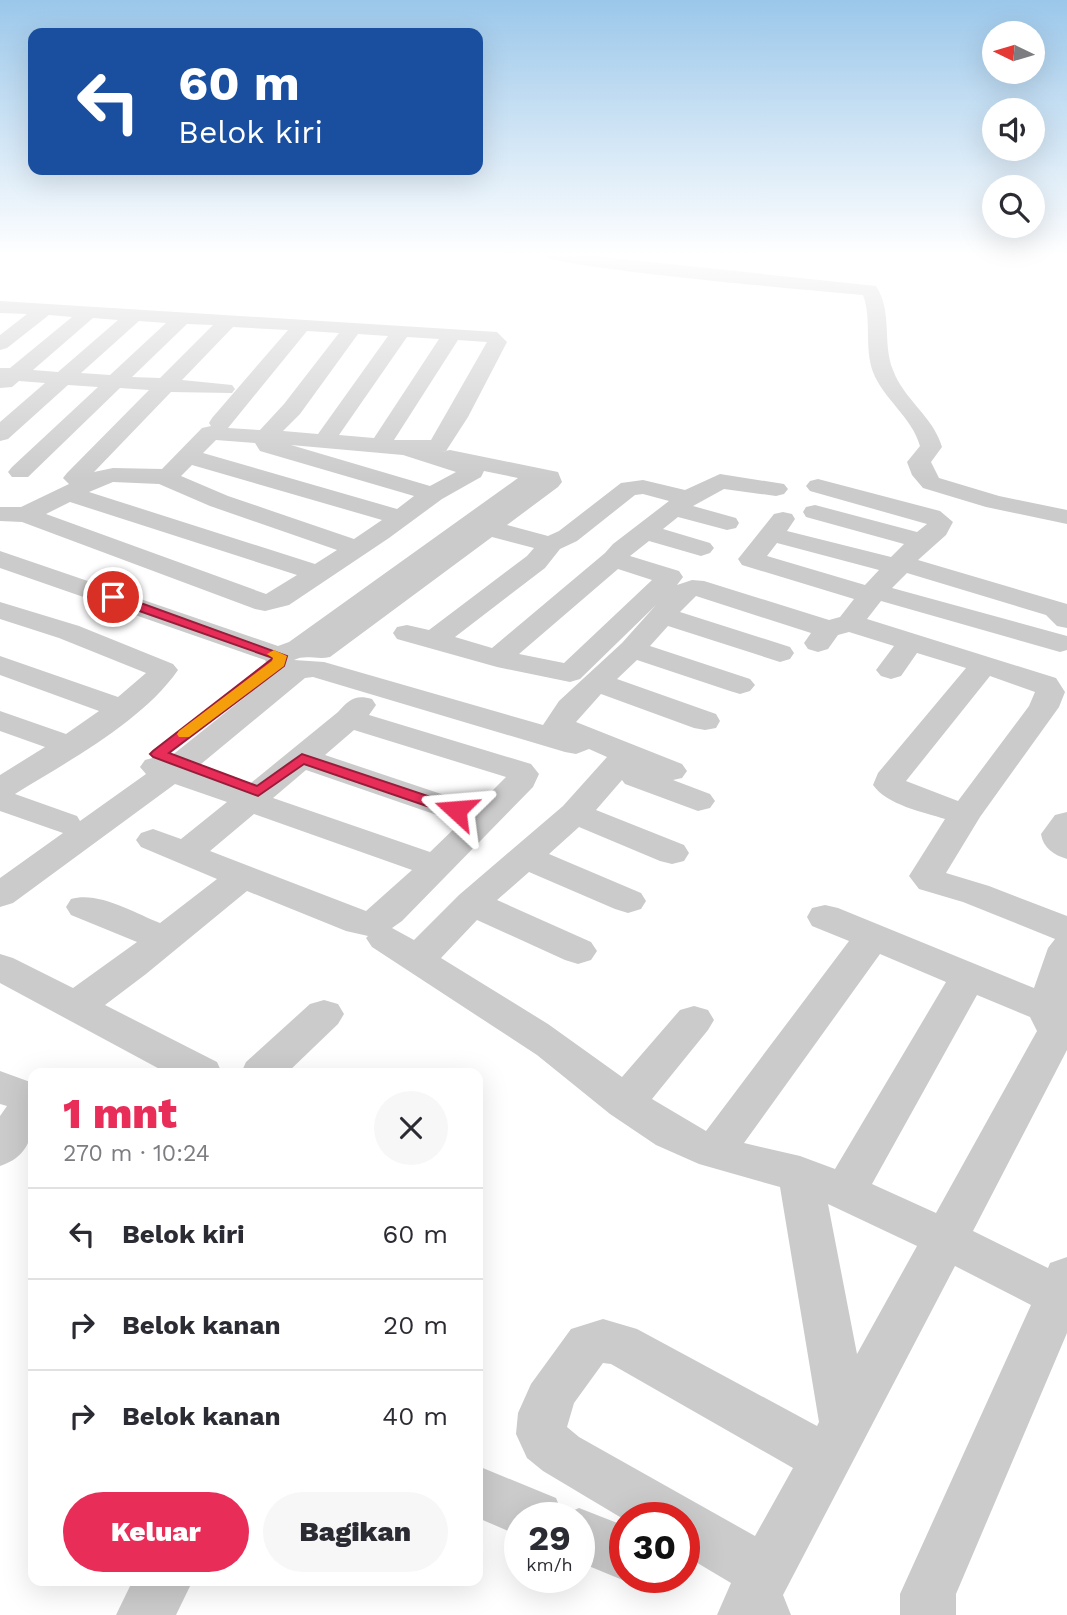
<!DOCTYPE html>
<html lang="id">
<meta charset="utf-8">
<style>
:root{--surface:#fff;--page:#f7f7f7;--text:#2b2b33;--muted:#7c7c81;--line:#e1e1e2;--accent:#e92d59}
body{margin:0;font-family:"Work Sans",sans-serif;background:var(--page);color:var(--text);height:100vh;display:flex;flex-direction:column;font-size:26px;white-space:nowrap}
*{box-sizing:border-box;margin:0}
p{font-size:23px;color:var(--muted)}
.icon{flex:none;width:38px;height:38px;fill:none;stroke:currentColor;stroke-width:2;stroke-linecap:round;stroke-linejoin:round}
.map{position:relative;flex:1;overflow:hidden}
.details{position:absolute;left:28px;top:1068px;width:455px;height:518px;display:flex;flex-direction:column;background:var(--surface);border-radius:14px;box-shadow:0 7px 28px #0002}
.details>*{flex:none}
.guide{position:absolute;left:28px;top:28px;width:455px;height:147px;border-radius:14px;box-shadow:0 7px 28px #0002;background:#1a4fa0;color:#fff;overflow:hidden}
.needle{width:46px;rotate:275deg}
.fabs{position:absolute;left:982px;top:21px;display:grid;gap:14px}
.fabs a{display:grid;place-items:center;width:63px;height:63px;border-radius:50%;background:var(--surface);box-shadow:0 7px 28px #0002;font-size:35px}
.speed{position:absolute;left:504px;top:1502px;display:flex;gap:14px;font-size:35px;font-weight:700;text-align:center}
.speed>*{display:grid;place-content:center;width:91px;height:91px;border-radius:50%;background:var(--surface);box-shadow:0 7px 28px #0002;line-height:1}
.speed small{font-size:18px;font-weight:400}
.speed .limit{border:10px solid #d22;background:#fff;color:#111}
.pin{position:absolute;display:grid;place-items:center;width:60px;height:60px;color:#fff;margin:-30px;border:4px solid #fff;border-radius:50%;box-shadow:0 2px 7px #0007}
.me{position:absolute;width:77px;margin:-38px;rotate:289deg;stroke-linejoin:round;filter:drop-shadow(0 0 5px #0008)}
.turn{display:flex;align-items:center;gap:24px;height:147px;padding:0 35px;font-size:32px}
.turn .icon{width:91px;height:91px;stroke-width:2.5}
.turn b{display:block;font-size:49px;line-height:60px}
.round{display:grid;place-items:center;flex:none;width:74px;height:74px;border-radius:37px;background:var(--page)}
.summary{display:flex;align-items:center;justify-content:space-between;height:119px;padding:0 35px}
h1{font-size:42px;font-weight:800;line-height:52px;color:var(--accent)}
.cta{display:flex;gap:14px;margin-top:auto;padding:14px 35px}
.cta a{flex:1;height:80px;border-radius:42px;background:var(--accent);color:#fff;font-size:28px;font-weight:800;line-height:80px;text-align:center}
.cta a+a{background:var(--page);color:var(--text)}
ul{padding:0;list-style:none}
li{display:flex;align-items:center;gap:21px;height:91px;padding:0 35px;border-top:2px solid var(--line)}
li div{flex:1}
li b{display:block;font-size:26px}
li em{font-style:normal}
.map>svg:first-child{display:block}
</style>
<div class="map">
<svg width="1067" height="1615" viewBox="0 0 1067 1615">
<rect width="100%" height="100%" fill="#fff"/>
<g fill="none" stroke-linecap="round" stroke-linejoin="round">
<g fill="#cbcbcb" fill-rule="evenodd">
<path d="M540 254H575L876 286C893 312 882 343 893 370 904 400 933 416 942 447L931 462 939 478 999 496 1067 510V524L986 507 923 488 912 475 907 462 920 446C912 417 884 400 873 372 864 347 872 319 863 295 823 291 554 269 540 254Z"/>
<path d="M0 301 497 332 507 342 468 417 446 451 440 452 450 450 558 472 562 482 558 487 507 525 548 536 559 531 621 483 643 480 685 490 720 474 784 484 788 489 784 494 776 496 724 489 693 506 736 518 739 523 736 528 727 530 678 517 663 529 710 543 714 548 710 553 701 556 649 541 630 556 679 571 683 577 677 585 692 580 704 581 829 620 840 617 854 599 742 565 738 559 774 514 783 512 792 514 795 519 787 531 891 557 904 544 806 517 803 512 806 507 815 505 917 532 927 524 810 491 806 486 810 481 818 479 940 511 953 522 946 535 918 560 1067 604V628L1057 626 1046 615 907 573 892 588 1067 636V650L1060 652 881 601 867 619 1056 678 1065 692 1059 707 980 817 946 873 989 886 1067 916V1050L973 1231 1048 1268 1050 1263 1067 1257V1333L956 1594V1615H900V1594L1031 1305 955 1266 783 1595 791 1615H717L731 1583 684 1555V1517H625V1520L543 1471 527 1458 516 1434 518 1413 531 1384 571 1329 603 1319 637 1329 817 1426 819 1422 780 1187 699 1164 656 1145 610 1114 537 1055 372 947 366 938 368 936 346 931 247 891 146 974 105 1005 217 1062 222 1073H167L0 983V954L13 958 73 988 137 942 71 915 66 907 71 899C99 891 134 913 160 923L217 879 141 847 136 840 141 833 153 829 181 839 227 802 175 784 13 903 0 907V878L63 833 0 811V775L45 747 0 731V711L66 734 99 711 0 675V656L118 697 146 673 59 638 0 619V602L79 626 173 664 178 670C142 722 68 761 15 794L77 816 80 821 146 774 140 767 145 760 156 757 166 760 275 673 269 669 265 660 0 568V551L278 646 289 642 518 478 484 471 481 477 442 499 389 538 289 605 265 611 255 609 22 522 0 521V507H21L69 484 63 478 67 473 149 390 120 388 28 477H12L8 472 12 467 98 387 68 385 8 439 0 441V422L45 383 19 381 12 387 0 388V368H10L72 317 49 315 7 348 0 350V335L27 314 0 313ZM93 318 118 320 58 372 33 370ZM139 321 166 323 110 375 81 373ZM187 324 213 325 160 378 132 377ZM233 327 288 330 212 418 209 423 211 426 202 428 162 469 113 468 94 472 171 392 232 393 235 389 232 385 182 380ZM307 331 339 333 284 404 260 430 228 428ZM358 334 388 336 318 434 283 431 300 414ZM407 337 439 339 374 438 339 435ZM458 340 487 342 431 440H394ZM216 440 255 443 260 451 414 496 397 509 203 453ZM291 445 403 455 456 472 430 486ZM192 465 382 520 354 539 228 496 181 476ZM113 482 159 484 210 506 337 550 315 564 89 492ZM643 494 669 501 613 544 605 553 492 648 455 637 545 568 560 549 577 541 635 495ZM70 502 297 575 266 594 46 514ZM492 537 534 548 527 556 429 630 407 625 397 627 393 633 397 639 497 667 570 682 580 679 656 605 622 643 559 701 543 725 324 662 294 660C305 654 317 660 330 657ZM777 543 879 570 865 585 767 556ZM618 569 652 580 564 663 519 654ZM696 596 811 633 804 643 808 649 818 652 828 649 838 635 849 632 894 646 876 670 881 676 891 679 901 676 917 653 966 668 878 773 873 785C887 805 923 812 945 819L909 876 919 889 963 902 1055 939 1048 948 1034 988 838 908 825 905 812 908 807 917 812 926 849 941 706 1131 652 1099 708 1030 714 1020 708 1010 694 1006 680 1010 622 1077 548 1024 441 958 477 920 565 960 578 964 591 960 597 951 591 942 497 900 529 872 615 909 628 913 641 909 646 901 641 893 549 854 579 827 660 861 672 864 684 861 689 853 684 845 596 810 622 780 625 784 698 811 710 808 715 801 710 794 673 780 682 778 687 771 682 764 576 722 601 694 694 728 705 730 716 728 720 721 716 714 617 679 637 660 730 691 740 694 750 691 755 685 750 679 650 646 668 626 780 662 790 659 794 653 790 647 680 612ZM990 676 1035 692 1029 706 958 801 906 781ZM313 677 565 752 576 754 589 749 607 757 563 806 459 895 414 940 392 928 402 921 533 787 539 774 531 764 369 715 376 705 372 699C355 694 349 700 338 712L246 787 195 769 305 678ZM354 730 506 777 477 806 325 755ZM306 770 460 823 430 852 273 798ZM254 814 412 870 366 911 210 851ZM880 954 946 982 835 1169 800 1156 744 1143ZM977 995 1030 1017 1037 1031 936 1213 872 1184ZM828 1204 917 1246 857 1354ZM603 1363 611 1364 793 1468 755 1536 579 1437 567 1427 574 1403Z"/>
<path d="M1067 812V859C1054 855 1043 848 1041 834L1055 815Z"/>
<polygon points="324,1000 338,1004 344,1014 338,1024 287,1073 241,1073 246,1062 310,1004"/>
<path d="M0 1071 33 1083C33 1118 40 1153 0 1166V1116L7 1106 0 1104Z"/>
<polygon points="478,1466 556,1498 563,1515 579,1508 625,1526 625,1577 636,1577 625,1581 579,1562 579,1517 520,1517 520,1536 478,1518"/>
<polygon points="133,1580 193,1580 176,1615 116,1615"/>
</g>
</g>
<linearGradient id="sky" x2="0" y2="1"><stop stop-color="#9bc7ea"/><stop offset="0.53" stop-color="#fff"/><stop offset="1" stop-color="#fff" stop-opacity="0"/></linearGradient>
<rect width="1067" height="480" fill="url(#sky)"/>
<polygon fill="#e92d59" stroke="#971d3a" stroke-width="2" points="113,593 287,656 284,666 169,753 257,786 302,754 461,807 464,810 461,814 450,814 304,764 258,796 153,757 150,754 153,751 273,658 108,600 108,594"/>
<polygon fill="#f59e0b" points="274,650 287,656 284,666 189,737 179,737 177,734 179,731 272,661 273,658 267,654"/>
</svg>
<div class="fabs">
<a><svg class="needle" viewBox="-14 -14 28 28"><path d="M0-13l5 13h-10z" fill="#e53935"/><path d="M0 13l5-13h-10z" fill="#7c7c81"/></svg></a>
<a><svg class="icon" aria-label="sound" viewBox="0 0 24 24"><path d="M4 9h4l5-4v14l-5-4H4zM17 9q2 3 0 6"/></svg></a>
<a><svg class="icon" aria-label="search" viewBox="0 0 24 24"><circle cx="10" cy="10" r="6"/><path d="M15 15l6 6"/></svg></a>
</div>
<div class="speed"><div>29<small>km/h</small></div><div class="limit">30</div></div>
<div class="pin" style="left:113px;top:597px;background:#d93025"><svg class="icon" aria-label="arrive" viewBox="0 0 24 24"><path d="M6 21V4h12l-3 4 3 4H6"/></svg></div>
<svg class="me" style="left:456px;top:810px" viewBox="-20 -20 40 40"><path d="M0-17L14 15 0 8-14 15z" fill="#e92d59" stroke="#fff" stroke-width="4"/></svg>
<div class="guide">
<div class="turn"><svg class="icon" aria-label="left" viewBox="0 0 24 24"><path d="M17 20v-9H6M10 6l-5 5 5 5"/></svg><div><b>60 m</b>Belok kiri</div></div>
</div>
<section class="details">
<div class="summary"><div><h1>1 mnt</h1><p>270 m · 10:24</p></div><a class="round"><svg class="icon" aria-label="close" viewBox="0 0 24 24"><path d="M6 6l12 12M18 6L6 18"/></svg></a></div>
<ul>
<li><svg class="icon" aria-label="left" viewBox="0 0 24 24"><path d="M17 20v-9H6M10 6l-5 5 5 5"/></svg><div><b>Belok kiri</b></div><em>60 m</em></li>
<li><svg class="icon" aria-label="right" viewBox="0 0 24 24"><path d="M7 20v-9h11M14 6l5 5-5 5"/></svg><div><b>Belok kanan</b></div><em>20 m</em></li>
<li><svg class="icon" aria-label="right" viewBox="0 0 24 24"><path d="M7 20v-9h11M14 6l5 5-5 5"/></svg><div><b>Belok kanan</b></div><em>40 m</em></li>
</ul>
<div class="cta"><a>Keluar</a><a>Bagikan</a></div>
</section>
</div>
